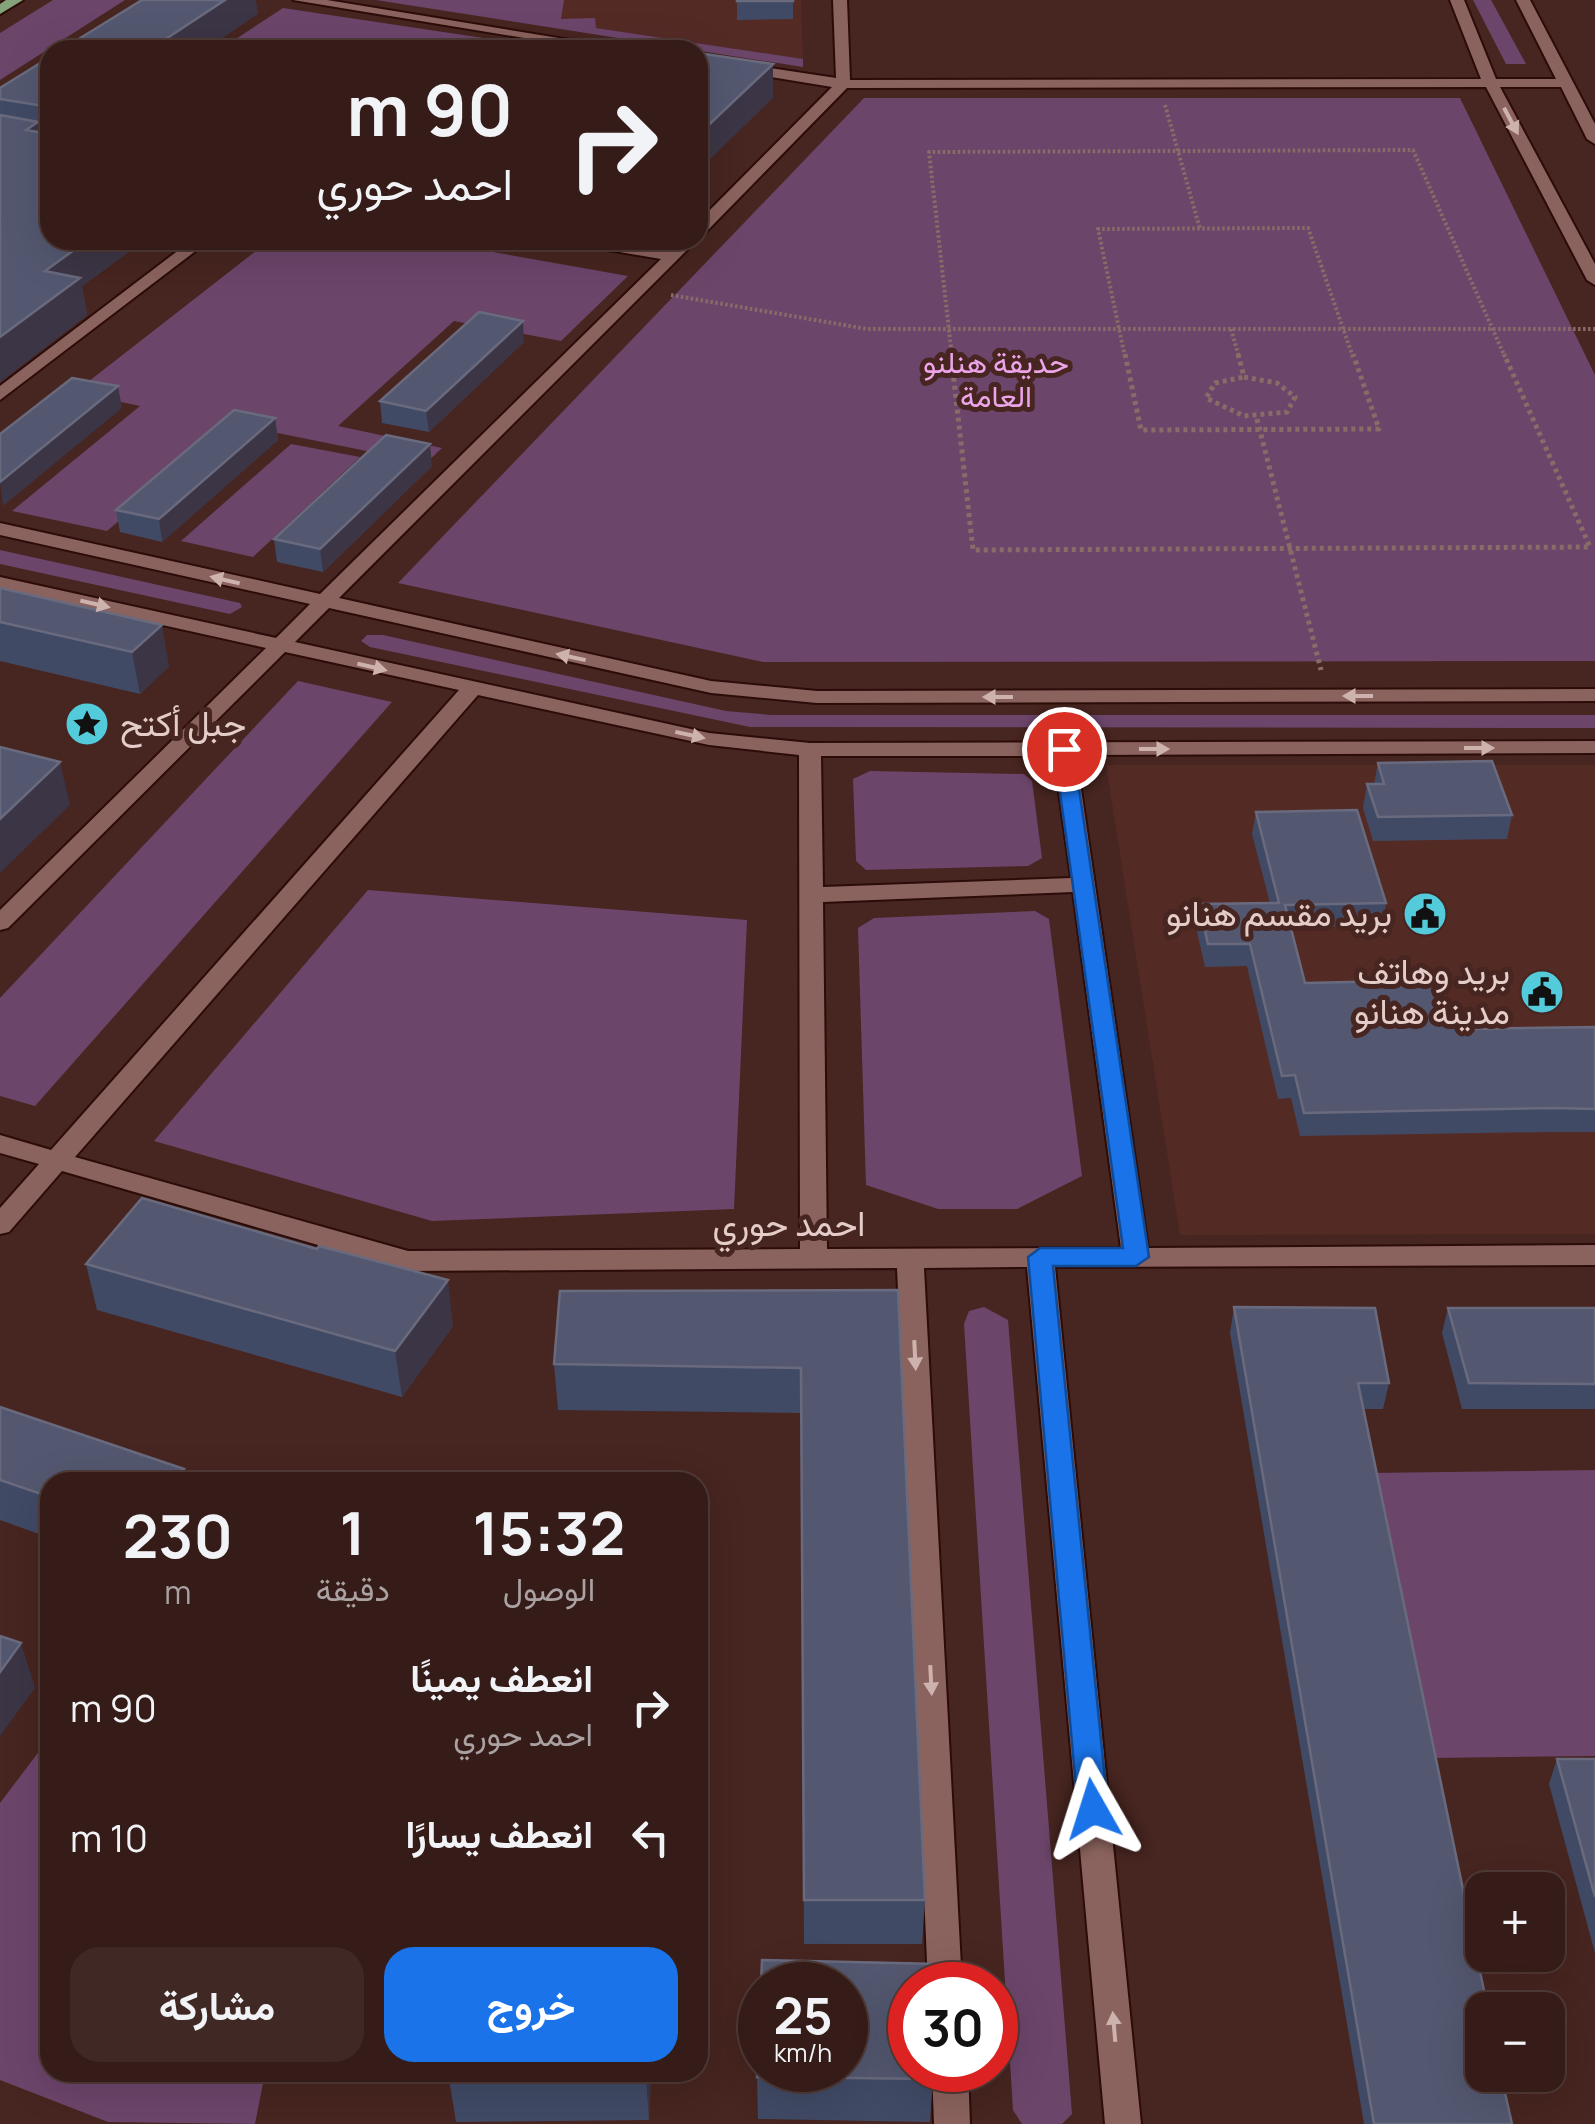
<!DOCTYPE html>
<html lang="ar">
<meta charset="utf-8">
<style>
:root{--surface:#351c18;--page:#402925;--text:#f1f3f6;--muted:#aaa1a2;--line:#4f3a37;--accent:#1a73e8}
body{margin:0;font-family:Manrope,Vazirmatn,sans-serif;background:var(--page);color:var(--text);direction:rtl;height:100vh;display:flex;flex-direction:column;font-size:38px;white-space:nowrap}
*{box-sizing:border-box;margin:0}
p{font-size:32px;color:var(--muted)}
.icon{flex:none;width:55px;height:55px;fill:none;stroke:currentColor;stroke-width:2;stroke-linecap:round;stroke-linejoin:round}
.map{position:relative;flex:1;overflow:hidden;direction:ltr}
.panel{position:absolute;left:40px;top:1472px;width:668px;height:610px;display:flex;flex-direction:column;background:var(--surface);border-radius:30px;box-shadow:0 10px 40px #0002,0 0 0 2px var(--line);direction:rtl}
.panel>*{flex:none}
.banner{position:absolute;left:40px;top:40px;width:668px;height:210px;border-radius:30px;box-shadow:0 10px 40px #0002,0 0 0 2px var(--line);direction:rtl;background:#351c18;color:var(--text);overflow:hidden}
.buttons{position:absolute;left:1465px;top:1872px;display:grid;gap:20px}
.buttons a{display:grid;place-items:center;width:100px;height:100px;border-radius:20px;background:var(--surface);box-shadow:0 10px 40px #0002,0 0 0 2px var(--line);font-size:50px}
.speed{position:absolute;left:738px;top:1962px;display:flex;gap:20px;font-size:50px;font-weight:700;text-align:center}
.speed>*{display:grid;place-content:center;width:130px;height:130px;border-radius:50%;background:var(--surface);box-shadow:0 10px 40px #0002,0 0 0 2px var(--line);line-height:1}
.speed small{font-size:25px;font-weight:400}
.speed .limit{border:15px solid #d22;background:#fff;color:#111}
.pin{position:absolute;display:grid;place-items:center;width:85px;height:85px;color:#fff;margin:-42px;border:5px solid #fff;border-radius:50%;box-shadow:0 2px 10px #0007}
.me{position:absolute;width:110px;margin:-55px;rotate:354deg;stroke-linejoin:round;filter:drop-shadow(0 0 8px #0008)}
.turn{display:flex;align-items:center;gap:35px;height:210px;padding:0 30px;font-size:45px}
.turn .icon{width:130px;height:130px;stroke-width:2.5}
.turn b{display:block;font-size:70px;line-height:85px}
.eta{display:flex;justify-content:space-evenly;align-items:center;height:170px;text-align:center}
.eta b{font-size:60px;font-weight:700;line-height:70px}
.action{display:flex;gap:20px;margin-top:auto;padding:20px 30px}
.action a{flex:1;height:115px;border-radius:30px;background:var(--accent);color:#fff;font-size:40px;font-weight:700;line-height:115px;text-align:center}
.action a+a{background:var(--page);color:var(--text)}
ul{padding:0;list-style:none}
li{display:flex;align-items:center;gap:30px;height:130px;padding:0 30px}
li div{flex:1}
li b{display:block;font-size:38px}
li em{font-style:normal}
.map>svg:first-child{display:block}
</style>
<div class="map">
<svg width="1595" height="2124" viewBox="0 0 1595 2124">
<rect width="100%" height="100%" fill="#472520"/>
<g fill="#542a25">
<polygon points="564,0 801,0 803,59 595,28 595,19 560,19"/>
<polygon points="1106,765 1595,765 1595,1234 1180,1235"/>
</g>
<g fill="#6c456b">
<polygon points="53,0 125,0 0,80 0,33"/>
<polygon points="376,0 564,0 561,19 595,18 596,28 803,59 803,67"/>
<polygon points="1473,0 1491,0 1526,64 1506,64"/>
<polygon points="283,8 563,50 219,50"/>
<polygon points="864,98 1460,98 1595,375 1595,661 763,662 398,583"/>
<polygon points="270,240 425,240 628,276 561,341 454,321 338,426 442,448 426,463 233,424 107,531 12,511 140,406 75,392"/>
<polygon points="291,444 360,457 253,557 181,541"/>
<polygon points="0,550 240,603 242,607 230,614 0,564"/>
<polygon points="367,635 383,635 726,711 772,715 1595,715 1595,728 750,727 370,647 361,641"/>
<polygon points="298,681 392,702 35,1106 0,1096 0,998"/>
<polygon points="870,771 1024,774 1032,781 1042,858 1028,866 866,870 856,861 853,779"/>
<polygon points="368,890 747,920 734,1209 432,1221 154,1141"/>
<polygon points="1035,911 1049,919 1082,1176 1017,1209 938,1209 866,1185 858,928 874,918"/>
<polygon points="984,1307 1008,1320 1072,2114 1062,2124 1022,2124 1013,2110 964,1324 969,1311"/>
<polygon points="1595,1470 1595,1756 1431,1758 1368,1473"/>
<polygon points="50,1737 50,2072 265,2073 255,2124 108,2122 0,2080 0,1803"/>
</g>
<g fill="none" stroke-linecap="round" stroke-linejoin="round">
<defs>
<g id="street">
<polygon points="293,0 327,0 632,50 597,50"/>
<polygon points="833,0 847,0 850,80 1481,79 1450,0 1464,0 1496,79 1556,79 1516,0 1530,0 1595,124 1595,144 1587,139 1561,87 1500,87 1595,264 1595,285 1587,280 1486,87 847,88 704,234 698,236 698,222 832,87 698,65 698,57 836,78"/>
<polygon points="192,240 210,240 0,400 0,386"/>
<path d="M570 240H607L669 250 680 240H697L339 598 711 681 817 691 1595 689V701L817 703 711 693 329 608 295 642 709 733 810 743 1595 741V753L1076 755 1148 1248 1595 1245V1265L1055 1267 1141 2124H1105L1027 1267 924 1268 962 1985H928L897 1268 408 1271 62 1171 9 1232 0 1234V1208L39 1164 0 1153V1135L51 1150 459 690 285 652 8 928 0 930V910L266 648 0 589V577L276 638 310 604 0 535V523L320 594 661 259 578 245ZM478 695 709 745 799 755 800 1249 408 1251 75 1157ZM821 756H1054L1071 878 823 887ZM1073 892 1121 1248 827 1249 823 902Z"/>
<polygon points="932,2070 968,2070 970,2124 934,2124"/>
</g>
<polygon id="primary" points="6,0 23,0 0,14 0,4"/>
</defs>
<use href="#street" stroke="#2b0c09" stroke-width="4"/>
<use href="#primary" stroke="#2b0c09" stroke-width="4"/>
<g stroke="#896b67" stroke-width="4" stroke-dasharray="2.5 2.5" stroke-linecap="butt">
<polyline points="1165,105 1200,229"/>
<polyline points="671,295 867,329 1595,329"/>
<polyline points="1231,329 1239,357"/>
<polyline points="952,357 929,152 1413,150 1505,357"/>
<polyline points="1125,357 1098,229 1308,228 1353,357"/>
</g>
<g stroke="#896b67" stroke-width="5" stroke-dasharray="4 4" stroke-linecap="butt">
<polyline points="951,354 973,550 1590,547 1504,354"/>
<polyline points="1125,354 1141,430 1379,429 1353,354"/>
<polyline points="1238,354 1244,377"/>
<polygon points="1244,377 1277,383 1295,397 1287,412 1244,416 1206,398 1215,383"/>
<polyline points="1257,419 1321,670"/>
</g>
<use href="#street" fill="#8b635e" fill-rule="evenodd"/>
<use href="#primary" fill="#85a37a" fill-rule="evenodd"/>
</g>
<g fill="#414a65">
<polygon points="737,0 793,0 793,19 737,20"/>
<polygon points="50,57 50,240 145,240 82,286 87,315 0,382 0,88"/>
<polygon points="524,342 429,432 382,423 380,401"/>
<polygon points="275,418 278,440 162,542 120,532 116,510"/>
<polygon points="432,466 323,572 277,562 274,539"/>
<polygon points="0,588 169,666 140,694 0,661"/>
<polygon points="1378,763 1512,815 1507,839 1373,841 1363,808 1367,784 1374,784"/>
<polygon points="1256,812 1386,903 1382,926 1291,927 1305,983 1451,1016 1467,1029 1595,1027 1595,1132 1549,1132 1300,1136 1291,1098 1278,1099 1247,966 1205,967 1196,927 1199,904 1270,903 1252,834"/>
<polygon points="317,1249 453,1326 402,1397 97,1310 86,1264"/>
<polygon points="898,1290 925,1900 922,1944 804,1944 801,1413 558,1410 554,1364"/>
<polygon points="1234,1307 1389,1383 1383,1409 1363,1409 1512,2124 1364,2124 1230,1333"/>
<polygon points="1448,1308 1595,1308 1595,1409 1462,1409 1442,1333"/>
<polygon points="0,1407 184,1469 187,1482 50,1482 50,1538 0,1520"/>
<polygon points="1557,1759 1595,1759 1595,1953 1549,1784"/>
<polygon points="910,1985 933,2079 930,2122 758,2119 757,2077"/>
<polygon points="651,2072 649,2120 456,2122 449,2079"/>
</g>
<g fill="#3c3545">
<polygon points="225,0 256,0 258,14 205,50 149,50"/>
<polygon points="773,64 773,98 698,171 698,135"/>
<polygon points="38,122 45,157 26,130"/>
<polygon points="88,240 145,240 82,286 87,315 0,382 0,337 45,271"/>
<polygon points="523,321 524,342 429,432 426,411"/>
<polygon points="118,386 122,408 3,506 0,482"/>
<polygon points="275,418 278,440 162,542 159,519"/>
<polygon points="430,444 432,466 323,572 320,549"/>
<polygon points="162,625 169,666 140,694 132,652"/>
<polygon points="60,762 70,805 0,873 0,819"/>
<polygon points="448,1280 453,1326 402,1397 395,1351"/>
<polygon points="184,1469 187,1482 174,1482"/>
<polygon points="21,1643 35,1688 0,1736 0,1672"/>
<polygon points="646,2072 651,2072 649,2120 646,2077"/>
</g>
<g fill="#535870" stroke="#6a6a7e" stroke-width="2.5">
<polygon points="142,0 225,0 149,50 61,50"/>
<rect x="737" y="0" width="56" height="1"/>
<polygon points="698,53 773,64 698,135"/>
<polygon points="50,57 50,114 47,116 44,106 0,99 0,88"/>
<polygon points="0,115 38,122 26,130 50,134 50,240 88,240 45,271 80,278 0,337"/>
<polygon points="479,312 523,321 426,411 380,401"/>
<polygon points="72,378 118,386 0,482 0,434"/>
<polygon points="234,410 275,418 159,519 116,510"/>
<polygon points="386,435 430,444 320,549 274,539"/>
<polygon points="0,588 162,625 132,652 0,622"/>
<polygon points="0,747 60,762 0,819"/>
<polygon points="1492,761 1512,815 1378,817 1367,784 1384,784 1378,763"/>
<polygon points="1357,810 1386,903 1285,905 1305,983 1439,980 1451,1016 1462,1015 1467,1029 1595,1027 1595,1109 1555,1108 1304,1113 1295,1075 1282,1076 1250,944 1208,944 1199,904 1279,903 1256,812"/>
<polygon points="142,1198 317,1249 319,1246 448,1280 395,1351 86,1264"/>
<polygon points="898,1290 925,1900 804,1900 801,1368 554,1364 560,1291"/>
<polygon points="1234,1307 1375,1308 1389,1383 1358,1383 1488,2010 1482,2010 1482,2075 1501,2075 1512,2124 1374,2124"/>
<polygon points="1448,1308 1595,1308 1595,1384 1469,1383"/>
<polygon points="0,1407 184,1469 174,1482 50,1482 50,1497 0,1480"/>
<polygon points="0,1636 21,1643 0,1672"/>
<polygon points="1557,1759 1595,1759 1595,1897"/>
<polygon points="762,1960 939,1964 940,1985 910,1985 910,2070 933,2070 933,2079 757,2077 760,2003 760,2070 845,2070 845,1985 761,1985"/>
<polygon points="449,2072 646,2072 646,2077 449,2079"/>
</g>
<defs><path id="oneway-solid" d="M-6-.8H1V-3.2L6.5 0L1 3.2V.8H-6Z" transform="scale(2.5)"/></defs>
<g fill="#ceb2ae">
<use href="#oneway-solid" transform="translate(1511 121) rotate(62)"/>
<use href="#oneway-solid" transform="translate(225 580) rotate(-167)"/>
<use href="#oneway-solid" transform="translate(95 604) rotate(13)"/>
<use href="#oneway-solid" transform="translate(571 657) rotate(-168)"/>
<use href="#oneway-solid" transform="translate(372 667) rotate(13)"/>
<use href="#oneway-solid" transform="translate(1358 696) rotate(180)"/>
<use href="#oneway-solid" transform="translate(998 697) rotate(180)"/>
<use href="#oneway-solid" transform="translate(690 735) rotate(12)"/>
<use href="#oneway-solid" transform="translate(1479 748)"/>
<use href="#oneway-solid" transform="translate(1154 749)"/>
<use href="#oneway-solid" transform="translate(915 1355) rotate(87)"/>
<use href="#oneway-solid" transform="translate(931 1680) rotate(87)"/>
<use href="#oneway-solid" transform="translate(1114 2027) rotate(-95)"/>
</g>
<polygon fill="#1a73e8" stroke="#114b97" stroke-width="2.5" points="1064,743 1073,749 1149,1257 1136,1266 1053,1266 1108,1809 1104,1818 1093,1822 1083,1818 1078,1809 1028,1257 1040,1248 1123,1248 1054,749"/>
<defs>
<symbol id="sight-disc" viewBox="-11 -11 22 22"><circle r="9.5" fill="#53cbdb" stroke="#472520"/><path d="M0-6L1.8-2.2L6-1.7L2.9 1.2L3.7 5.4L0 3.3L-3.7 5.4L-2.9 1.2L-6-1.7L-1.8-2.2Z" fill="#111"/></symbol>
<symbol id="civic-disc" viewBox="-11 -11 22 22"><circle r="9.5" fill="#53cbdb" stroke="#472520"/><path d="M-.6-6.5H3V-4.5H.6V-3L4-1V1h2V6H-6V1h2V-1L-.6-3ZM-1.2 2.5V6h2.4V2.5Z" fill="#111"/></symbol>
</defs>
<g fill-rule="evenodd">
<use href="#sight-disc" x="62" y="699" width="50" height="50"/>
<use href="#civic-disc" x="1400" y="889" width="50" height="50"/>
<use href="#civic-disc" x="1517" y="967" width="50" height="50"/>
</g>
<g text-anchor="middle" stroke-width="10" stroke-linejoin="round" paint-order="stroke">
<g font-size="30" fill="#eca5e9" stroke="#472520">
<text x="996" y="373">حديقة هنلنو<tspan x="996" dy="34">العامة</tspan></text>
</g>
<g font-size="35" fill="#e4cdc9" stroke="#472520" text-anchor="end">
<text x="120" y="736" text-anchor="start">جبل أكتح</text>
<text x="1392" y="926">بريد مقسم هنانو</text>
<text x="1510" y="984">بريد وهاتف<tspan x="1510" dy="40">مدينة هنانو</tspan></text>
</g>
<g font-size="35" fill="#e4cdc9" stroke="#472520">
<text x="789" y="1236">احمد حوري</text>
</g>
</g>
</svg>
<div class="buttons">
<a>+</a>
<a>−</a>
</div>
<div class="speed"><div>25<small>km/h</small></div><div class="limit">30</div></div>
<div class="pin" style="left:1064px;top:749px;background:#d93025"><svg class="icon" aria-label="arrive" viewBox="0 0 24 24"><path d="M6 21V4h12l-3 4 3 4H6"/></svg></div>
<svg class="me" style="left:1093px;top:1809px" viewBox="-20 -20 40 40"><path d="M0-17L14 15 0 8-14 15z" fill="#1a73e8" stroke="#fff" stroke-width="4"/></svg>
<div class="banner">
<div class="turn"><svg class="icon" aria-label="right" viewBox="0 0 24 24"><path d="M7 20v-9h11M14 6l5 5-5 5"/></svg><div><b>90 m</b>احمد حوري</div></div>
</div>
<section class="panel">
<div class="eta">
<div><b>15:32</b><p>الوصول</p></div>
<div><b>1</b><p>دقيقة</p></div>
<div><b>230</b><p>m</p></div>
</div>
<ul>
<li><svg class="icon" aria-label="right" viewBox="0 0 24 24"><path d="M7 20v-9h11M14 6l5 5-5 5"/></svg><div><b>انعطف يمينًا</b><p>احمد حوري</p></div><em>90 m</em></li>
<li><svg class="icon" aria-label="left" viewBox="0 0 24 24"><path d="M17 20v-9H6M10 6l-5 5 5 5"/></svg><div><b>انعطف يسارًا</b></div><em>10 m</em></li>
</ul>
<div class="action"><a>خروج</a><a>مشاركة</a></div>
</section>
</div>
